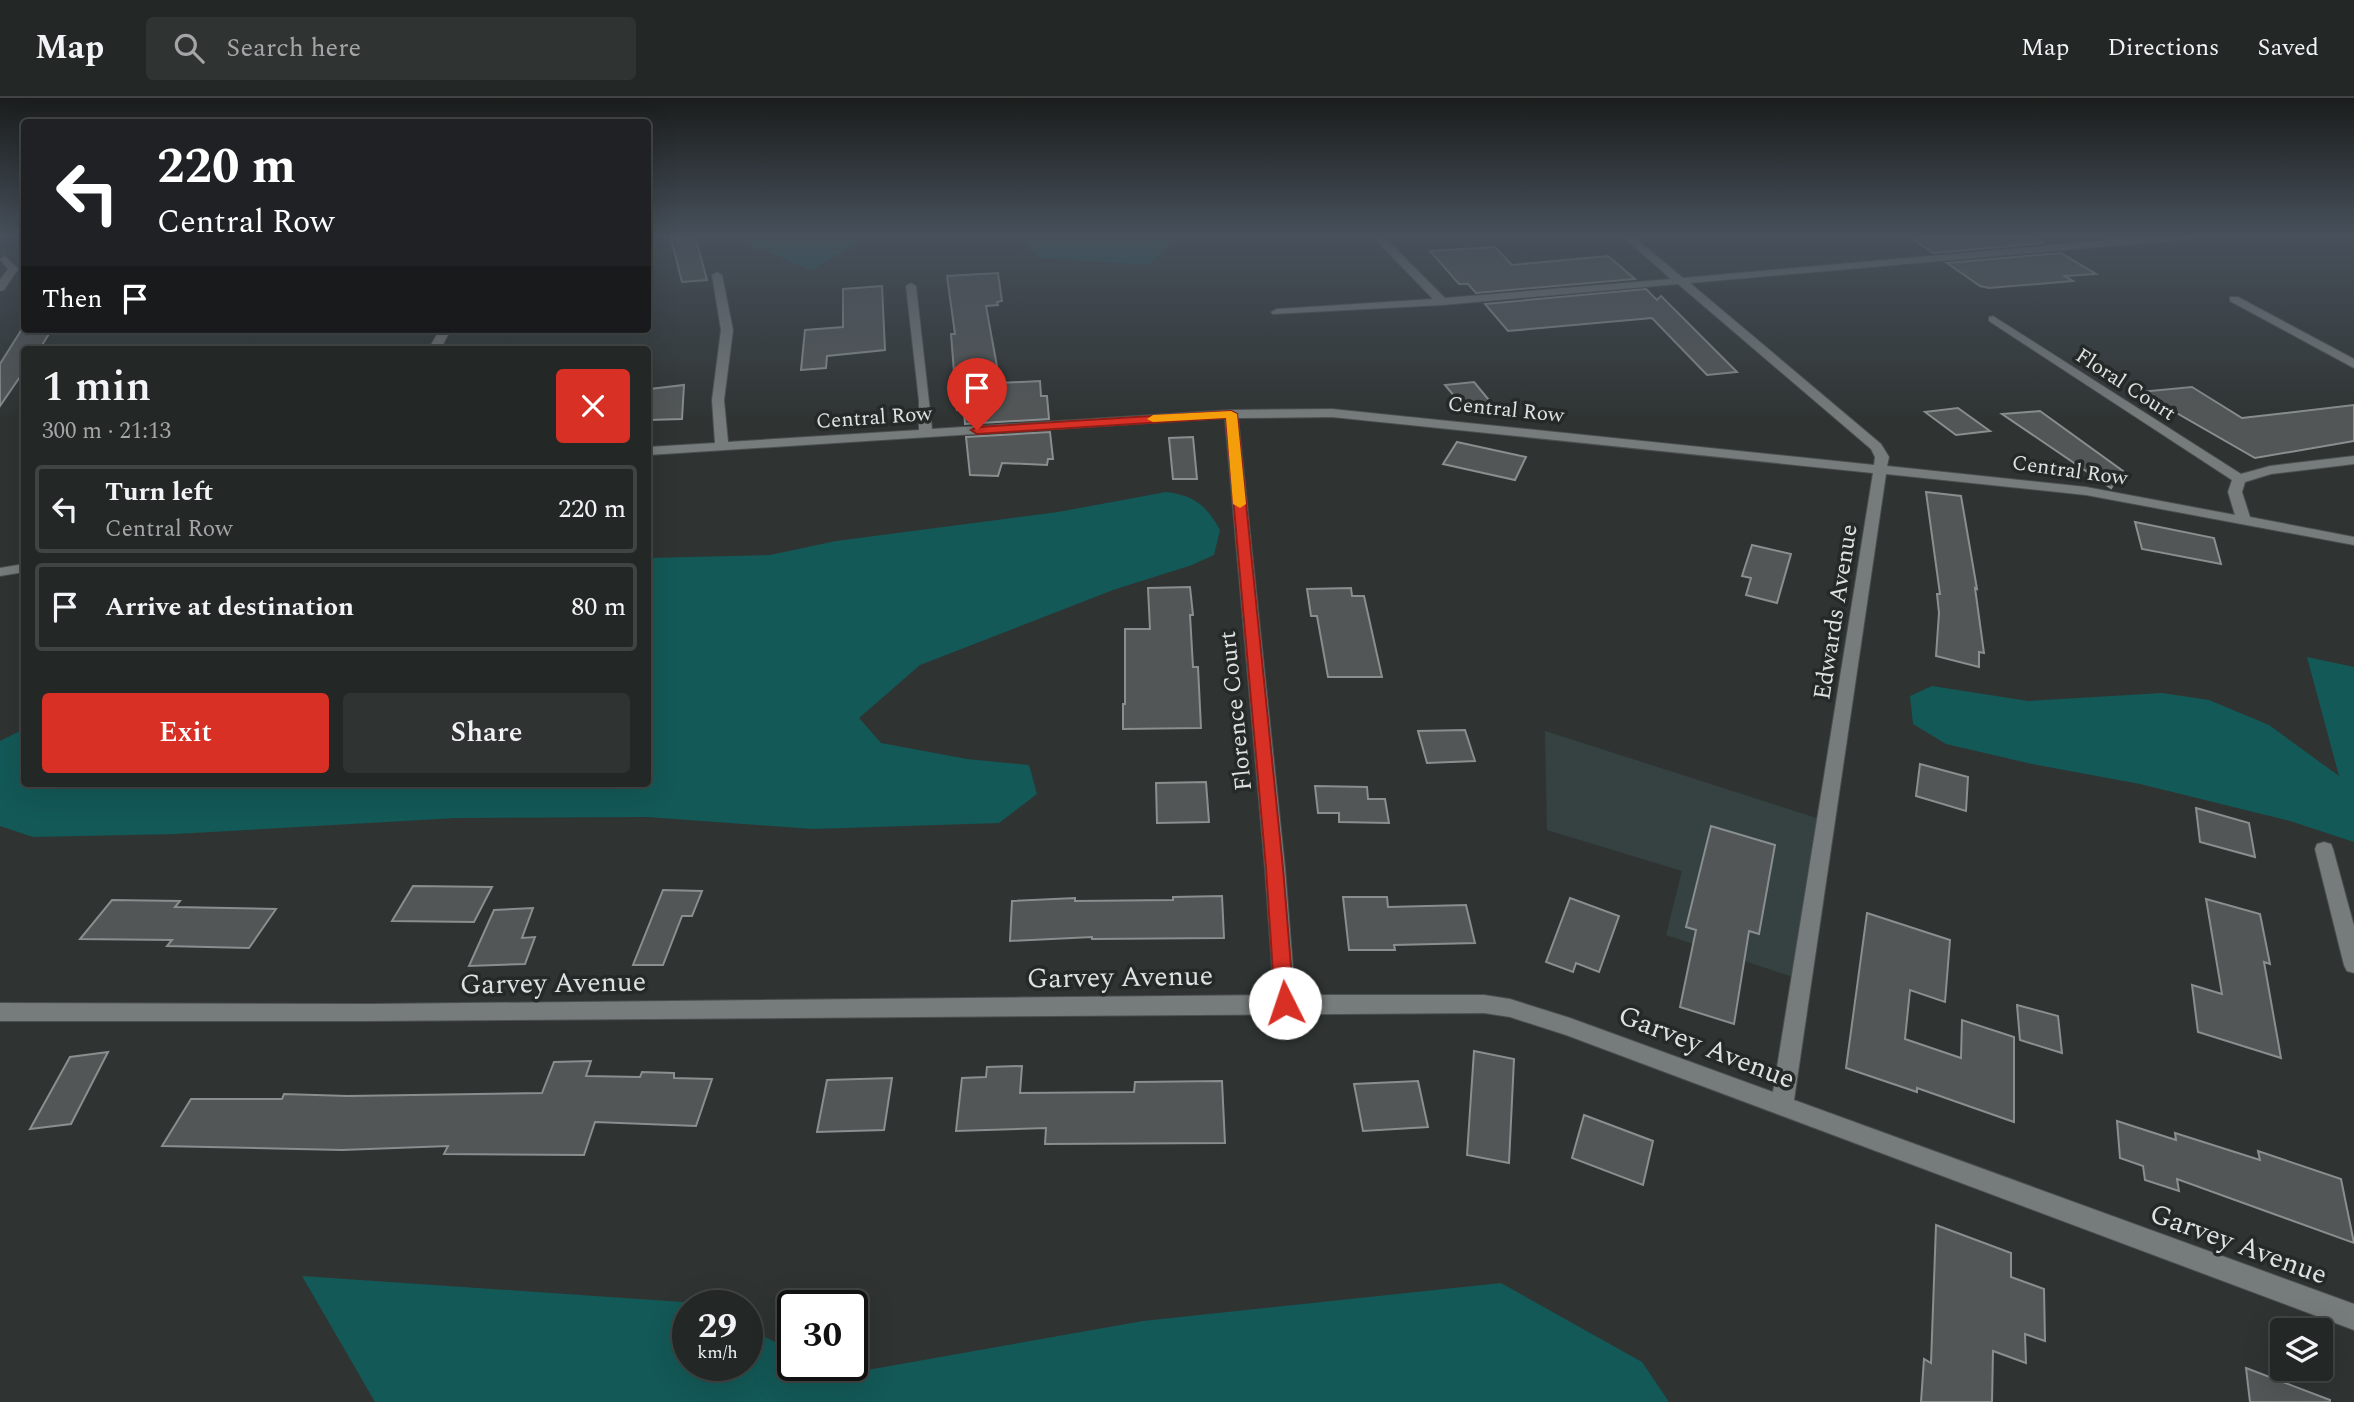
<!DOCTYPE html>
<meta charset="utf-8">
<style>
:root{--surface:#232726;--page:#2f3332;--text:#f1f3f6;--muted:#a3a5a7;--line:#404443;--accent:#d93025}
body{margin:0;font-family:Spectral,serif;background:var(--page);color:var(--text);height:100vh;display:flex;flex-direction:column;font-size:26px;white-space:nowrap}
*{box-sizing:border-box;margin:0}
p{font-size:23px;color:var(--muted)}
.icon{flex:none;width:38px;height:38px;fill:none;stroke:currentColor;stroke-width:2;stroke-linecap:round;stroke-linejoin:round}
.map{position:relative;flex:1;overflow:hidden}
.drawer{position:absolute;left:21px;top:248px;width:630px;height:441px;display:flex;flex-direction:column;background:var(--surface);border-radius:7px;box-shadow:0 7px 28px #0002,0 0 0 2px var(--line)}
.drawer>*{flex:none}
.hud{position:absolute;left:21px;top:21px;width:630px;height:214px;border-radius:7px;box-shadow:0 7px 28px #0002,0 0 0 2px var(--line);background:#202124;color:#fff;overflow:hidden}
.fabs{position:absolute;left:2270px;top:1220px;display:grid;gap:14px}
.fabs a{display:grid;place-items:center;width:63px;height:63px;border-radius:7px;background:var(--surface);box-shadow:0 7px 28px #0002,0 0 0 2px var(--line);font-size:35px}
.speed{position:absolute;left:672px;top:1192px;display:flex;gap:14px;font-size:35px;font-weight:700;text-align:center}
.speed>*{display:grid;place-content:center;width:91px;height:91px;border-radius:50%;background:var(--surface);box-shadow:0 7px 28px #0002,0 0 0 2px var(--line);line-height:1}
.speed small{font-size:18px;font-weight:400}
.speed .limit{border:4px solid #111;border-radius:10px;background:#fff;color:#111}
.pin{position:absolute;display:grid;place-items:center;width:60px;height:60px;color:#fff;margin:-72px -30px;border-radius:50% 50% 50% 0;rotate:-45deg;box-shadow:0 0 7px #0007}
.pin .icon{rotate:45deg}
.me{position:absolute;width:77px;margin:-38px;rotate:356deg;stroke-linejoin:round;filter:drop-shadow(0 0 5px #0008)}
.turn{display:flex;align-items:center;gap:24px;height:147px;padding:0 21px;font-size:32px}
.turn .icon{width:91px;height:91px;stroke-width:2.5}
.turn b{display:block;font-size:49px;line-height:60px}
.then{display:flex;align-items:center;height:66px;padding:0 21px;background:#0003;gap:14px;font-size:26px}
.round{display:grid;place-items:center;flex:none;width:74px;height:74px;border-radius:7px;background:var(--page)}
.summary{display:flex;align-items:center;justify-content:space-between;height:119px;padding:0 21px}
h1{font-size:42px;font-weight:600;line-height:52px}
.primary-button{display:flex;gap:14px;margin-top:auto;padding:14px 21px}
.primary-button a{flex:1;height:80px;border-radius:7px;background:var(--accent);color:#fff;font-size:28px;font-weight:600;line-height:80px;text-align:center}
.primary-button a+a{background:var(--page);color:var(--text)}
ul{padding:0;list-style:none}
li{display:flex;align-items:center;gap:21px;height:88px;margin:0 14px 10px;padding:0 7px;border:4px solid var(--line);border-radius:7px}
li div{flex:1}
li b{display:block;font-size:26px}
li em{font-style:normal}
header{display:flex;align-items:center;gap:42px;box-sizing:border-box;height:98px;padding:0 35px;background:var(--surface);border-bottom:2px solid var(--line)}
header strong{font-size:33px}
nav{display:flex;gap:38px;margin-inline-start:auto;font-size:24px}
.search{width:490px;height:63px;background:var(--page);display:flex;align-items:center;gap:18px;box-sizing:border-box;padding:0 24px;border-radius:7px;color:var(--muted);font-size:26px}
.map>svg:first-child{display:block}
</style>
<header>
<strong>Map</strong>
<div class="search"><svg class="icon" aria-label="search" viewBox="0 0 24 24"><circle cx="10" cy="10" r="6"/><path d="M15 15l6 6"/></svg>Search here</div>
<nav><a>Map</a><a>Directions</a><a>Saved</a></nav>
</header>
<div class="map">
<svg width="2354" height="1304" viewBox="0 0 2354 1304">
<rect width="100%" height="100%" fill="#2f3433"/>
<polygon fill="#364242" points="1545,633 1826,723 1802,882 1666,837 1682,773 1547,732"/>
<g fill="#135957">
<polygon points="741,138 871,138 811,172 745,145"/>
<polygon points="1020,138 1171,138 1174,142 1149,167 1038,160"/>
<path d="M1166 394C1195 398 1206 407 1220 432L1214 457 1192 467 1113 492 920 567 859 620 881 645 967 661 1029 667 1037 696 999 725 813 731 647 719 456 720 176 736 33 739 0 728V643L24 631V686H648V460L770 457 836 443 1058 414Z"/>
<polygon points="2307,559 2354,569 2354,744 2290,723 2140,686 2032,666 1946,646 1913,626 1910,598 1932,588 2028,603 2162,595 2209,602 2269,627 2339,678"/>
<polygon points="302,1178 697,1205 703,1207 688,1208 688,1267 747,1267 747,1230 793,1253 793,1267 820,1267 839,1277 1143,1223 1501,1185 1642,1264 1669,1304 375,1304"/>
</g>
<g fill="#525656" stroke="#898e8e" stroke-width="2">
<polygon points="695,138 707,182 682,184 671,141"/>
<polygon points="1909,138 2033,138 2044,145 1933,155"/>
<polygon points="1495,149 1512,167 1608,158 1635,181 1476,195 1468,186 1459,186 1430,153"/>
<polygon points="2061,155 2096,176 2065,178 2073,183 1989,190 1980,188 1947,165"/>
<polygon points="998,175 1002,203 997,204 998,207 986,208 1000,285 1040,283 1041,298 1047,298 1049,321 965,326 964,312 957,312 951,236 955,236 947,178"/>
<polygon points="882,188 885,252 827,258 826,270 801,272 805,232 843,229 843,191"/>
<polygon points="1646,191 1657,202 1661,198 1737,274 1707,277 1652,220 1508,233 1485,206"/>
<polygon points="22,231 52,231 39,252 24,252 24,273 0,308 0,266"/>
<polygon points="1474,284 1493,307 1464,310 1445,287"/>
<polygon points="684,287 682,321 648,322 650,291"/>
<polygon points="2192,289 2242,320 2354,307 2354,343 2255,360 2140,294"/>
<polygon points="1958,310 1990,333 1956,337 1925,314"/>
<polygon points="2040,313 2123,373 2111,390 2002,316"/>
<polygon points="1050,334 1053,361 1048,361 1047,367 1002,365 998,378 970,377 966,339"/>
<polygon points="1193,339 1197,381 1173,381 1169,340"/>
<polygon points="1457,344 1526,359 1515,382 1443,366"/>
<polygon points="1926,394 1961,398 1977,491 1975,490 1984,555 1979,554 1979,569 1936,558 1939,515 1937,496 1940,496"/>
<polygon points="2135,424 2214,440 2221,466 2142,451"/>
<polygon points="1752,447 1791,456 1777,505 1746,497 1751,480 1742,478"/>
<polygon points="1190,489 1193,517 1190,517 1193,569 1198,569 1201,630 1123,631 1123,606 1125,606 1125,531 1150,531 1148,490"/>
<polygon points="1351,490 1352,498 1364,498 1382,579 1328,579 1317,518 1311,518 1307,491"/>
<polygon points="1465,632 1475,663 1427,665 1418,633"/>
<polygon points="1920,666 1968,679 1966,713 1916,698"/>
<polygon points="1206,684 1209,724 1157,725 1156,685"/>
<polygon points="1315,688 1367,689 1368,701 1385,701 1389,725 1339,724 1339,715 1318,715"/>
<polygon points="2196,710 2249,725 2255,759 2200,744"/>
<polygon points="1711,728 1775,747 1759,836 1749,833 1734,926 1680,909 1696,832 1686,829"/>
<polygon points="413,788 492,789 474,824 392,823"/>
<polygon points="663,792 702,793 692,818 682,818 663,867 633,867"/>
<polygon points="1222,798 1224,840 1092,841 1092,839 1010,843 1012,803 1075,800 1075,803 1173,802 1173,799"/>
<polygon points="1343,799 1387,799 1388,809 1466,807 1475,845 1394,847 1395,852 1349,852"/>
<polygon points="1570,800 1619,818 1599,874 1576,865 1573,874 1546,864"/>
<polygon points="2206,801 2260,816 2270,866 2264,864 2281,960 2198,934 2192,887 2222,896"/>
<polygon points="112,802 180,803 175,809 276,811 249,850 167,848 172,842 80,841"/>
<polygon points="533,810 522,840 535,839 525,866 469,868 494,812"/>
<polygon points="1867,815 1950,842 1945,904 1910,892 1905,941 1961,960 1962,922 2014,939 2014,1024 1917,990 1917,994 1846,970"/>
<polygon points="2017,907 2058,918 2062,955 2020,942"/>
<polygon points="1474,953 1514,961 1509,1065 1467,1057"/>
<polygon points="108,954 71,1026 30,1031 70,959"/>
<polygon points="591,963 586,978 640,979 642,974 674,975 674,980 712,981 696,1028 595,1024 584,1057 444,1056 448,1048 342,1052 162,1048 191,1001 282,1001 284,996 348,998 542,995 554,964"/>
<polygon points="1022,968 1020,995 1134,994 1135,984 1222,983 1225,1045 1045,1046 1046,1030 956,1033 962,980 986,979 987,969"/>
<polygon points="892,980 884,1032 817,1034 827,982"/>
<polygon points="1418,983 1428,1029 1363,1033 1354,986"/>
<polygon points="1584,1017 1653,1043 1643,1087 1572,1060"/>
<polygon points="2117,1023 2176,1042 2175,1035 2260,1062 2258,1053 2341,1081 2354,1145 2177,1081 2179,1093 2145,1082 2143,1068 2120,1060"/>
<polygon points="1936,1127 2011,1155 2011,1179 2044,1191 2045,1243 2025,1236 2026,1265 1993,1253 1992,1304 1921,1304 1924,1261 1931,1265"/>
<polygon points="2246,1270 2330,1302 2330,1304 2250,1304"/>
</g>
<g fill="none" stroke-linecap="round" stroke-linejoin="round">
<defs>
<g id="minor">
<path d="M1372 138H1383L1445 200 1671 181 1622 138H1633L1683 180 2153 138H2195L2190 141 1690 185 1881 346 1889 359 1887 368 2086 389 2235 417 2228 394 2232 382 1989 223V219L1993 218 2241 376 2270 368 2354 358V366L2271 376 2245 384 2242 394 2250 419 2354 439V447L2086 397 1886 376 1794 1002 2354 1206V1232L1566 937 1510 919 1484 915 371 923H0V905L371 906 1274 897 1265 770 1225 320 648 357V349L715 345 712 302 721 232 712 177 717 174 722 177 733 232 724 302 728 344 919 332V303L906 188 911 185 916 188 932 331 1231 312 1332 311 1874 367 1875 359 1871 351 1678 186 1442 207 1273 216 1271 214 1277 211 1433 201ZM1332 319 1873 375 1773 994 1570 920 1510 901 1484 897H1295L1285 770 1238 320Z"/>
<polygon points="5,158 18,171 4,192 0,193 0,182 8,171 0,161"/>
<polygon points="2230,199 2238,199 2354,261 2354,270 2230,203"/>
<polygon points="443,232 449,235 440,252 428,252 439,233"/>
<polygon points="24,466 24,474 0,478 0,470"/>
<polygon points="2324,744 2331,746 2333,751 2354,828 2354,875 2347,873 2344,867 2315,751 2317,746"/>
</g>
</defs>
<use href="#minor" stroke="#4b4f4f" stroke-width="2"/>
<use href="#minor" fill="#767b7b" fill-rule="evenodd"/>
</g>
<linearGradient id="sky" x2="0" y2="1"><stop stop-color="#1a1d1c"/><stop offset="0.43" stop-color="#47505b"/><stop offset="1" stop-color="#47505b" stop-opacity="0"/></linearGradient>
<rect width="2354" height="321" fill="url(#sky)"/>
<polygon fill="#d93025" stroke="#8d1f18" stroke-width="2" points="1231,313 1237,316 1283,770 1294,905 1291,911 1285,913 1278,911 1275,905 1266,770 1226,320 977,336 971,332 977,329"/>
<polygon fill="#f59e0b" points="1231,313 1237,316 1246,406 1240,410 1233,406 1226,320 1153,324 1147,321 1153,317"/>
<g text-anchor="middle" stroke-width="7" stroke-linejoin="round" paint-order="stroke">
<g font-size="21" fill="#dfe2e2" stroke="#252a29">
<text transform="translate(2126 286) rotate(33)" y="7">Floral Court</text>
<text transform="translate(1506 311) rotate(6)" y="7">Central Row</text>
<text transform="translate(874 319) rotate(-4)" y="7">Central Row</text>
<text transform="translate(2070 372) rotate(8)" y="7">Central Row</text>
</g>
<g font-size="24" fill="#dfe2e2" stroke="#252a29">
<text transform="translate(1835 514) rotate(-81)" y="8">Edwards Avenue</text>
<text transform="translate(1235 613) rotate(-96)" y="8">Florence Court</text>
</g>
<g font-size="28" fill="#dfe2e2" stroke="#252a29">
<text transform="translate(1120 878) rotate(-1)" y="10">Garvey Avenue</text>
<text transform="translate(553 884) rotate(-1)" y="10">Garvey Avenue</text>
<text transform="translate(1707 948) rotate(21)" y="10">Garvey Avenue</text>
<text transform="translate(2239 1145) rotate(20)" y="10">Garvey Avenue</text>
</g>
</g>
</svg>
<div class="fabs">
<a><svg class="icon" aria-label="layers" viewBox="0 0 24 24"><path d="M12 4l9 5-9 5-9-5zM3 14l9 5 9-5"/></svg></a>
</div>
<div class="speed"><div>29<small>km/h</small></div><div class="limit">30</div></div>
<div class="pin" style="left:977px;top:332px;background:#d93025"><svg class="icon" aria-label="arrive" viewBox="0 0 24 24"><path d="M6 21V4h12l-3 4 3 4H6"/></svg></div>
<svg class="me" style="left:1285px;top:905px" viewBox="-20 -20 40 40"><circle r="19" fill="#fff"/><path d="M0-13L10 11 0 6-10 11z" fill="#d93025"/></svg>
<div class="hud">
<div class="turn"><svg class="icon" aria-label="left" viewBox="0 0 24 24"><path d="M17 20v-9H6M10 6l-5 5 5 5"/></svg><div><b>220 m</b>Central Row</div></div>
<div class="then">Then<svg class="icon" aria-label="arrive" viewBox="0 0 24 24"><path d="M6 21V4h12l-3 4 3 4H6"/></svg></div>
</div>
<section class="drawer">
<div class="summary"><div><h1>1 min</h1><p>300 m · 21:13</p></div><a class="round" style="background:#d93025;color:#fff"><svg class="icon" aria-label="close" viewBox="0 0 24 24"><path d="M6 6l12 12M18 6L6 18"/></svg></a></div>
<ul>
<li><svg class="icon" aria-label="left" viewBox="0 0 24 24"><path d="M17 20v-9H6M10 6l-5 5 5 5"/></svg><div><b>Turn left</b><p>Central Row</p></div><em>220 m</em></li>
<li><svg class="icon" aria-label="arrive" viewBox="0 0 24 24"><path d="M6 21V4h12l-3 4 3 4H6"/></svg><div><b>Arrive at destination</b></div><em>80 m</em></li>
</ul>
<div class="primary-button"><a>Exit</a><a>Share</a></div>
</section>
</div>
